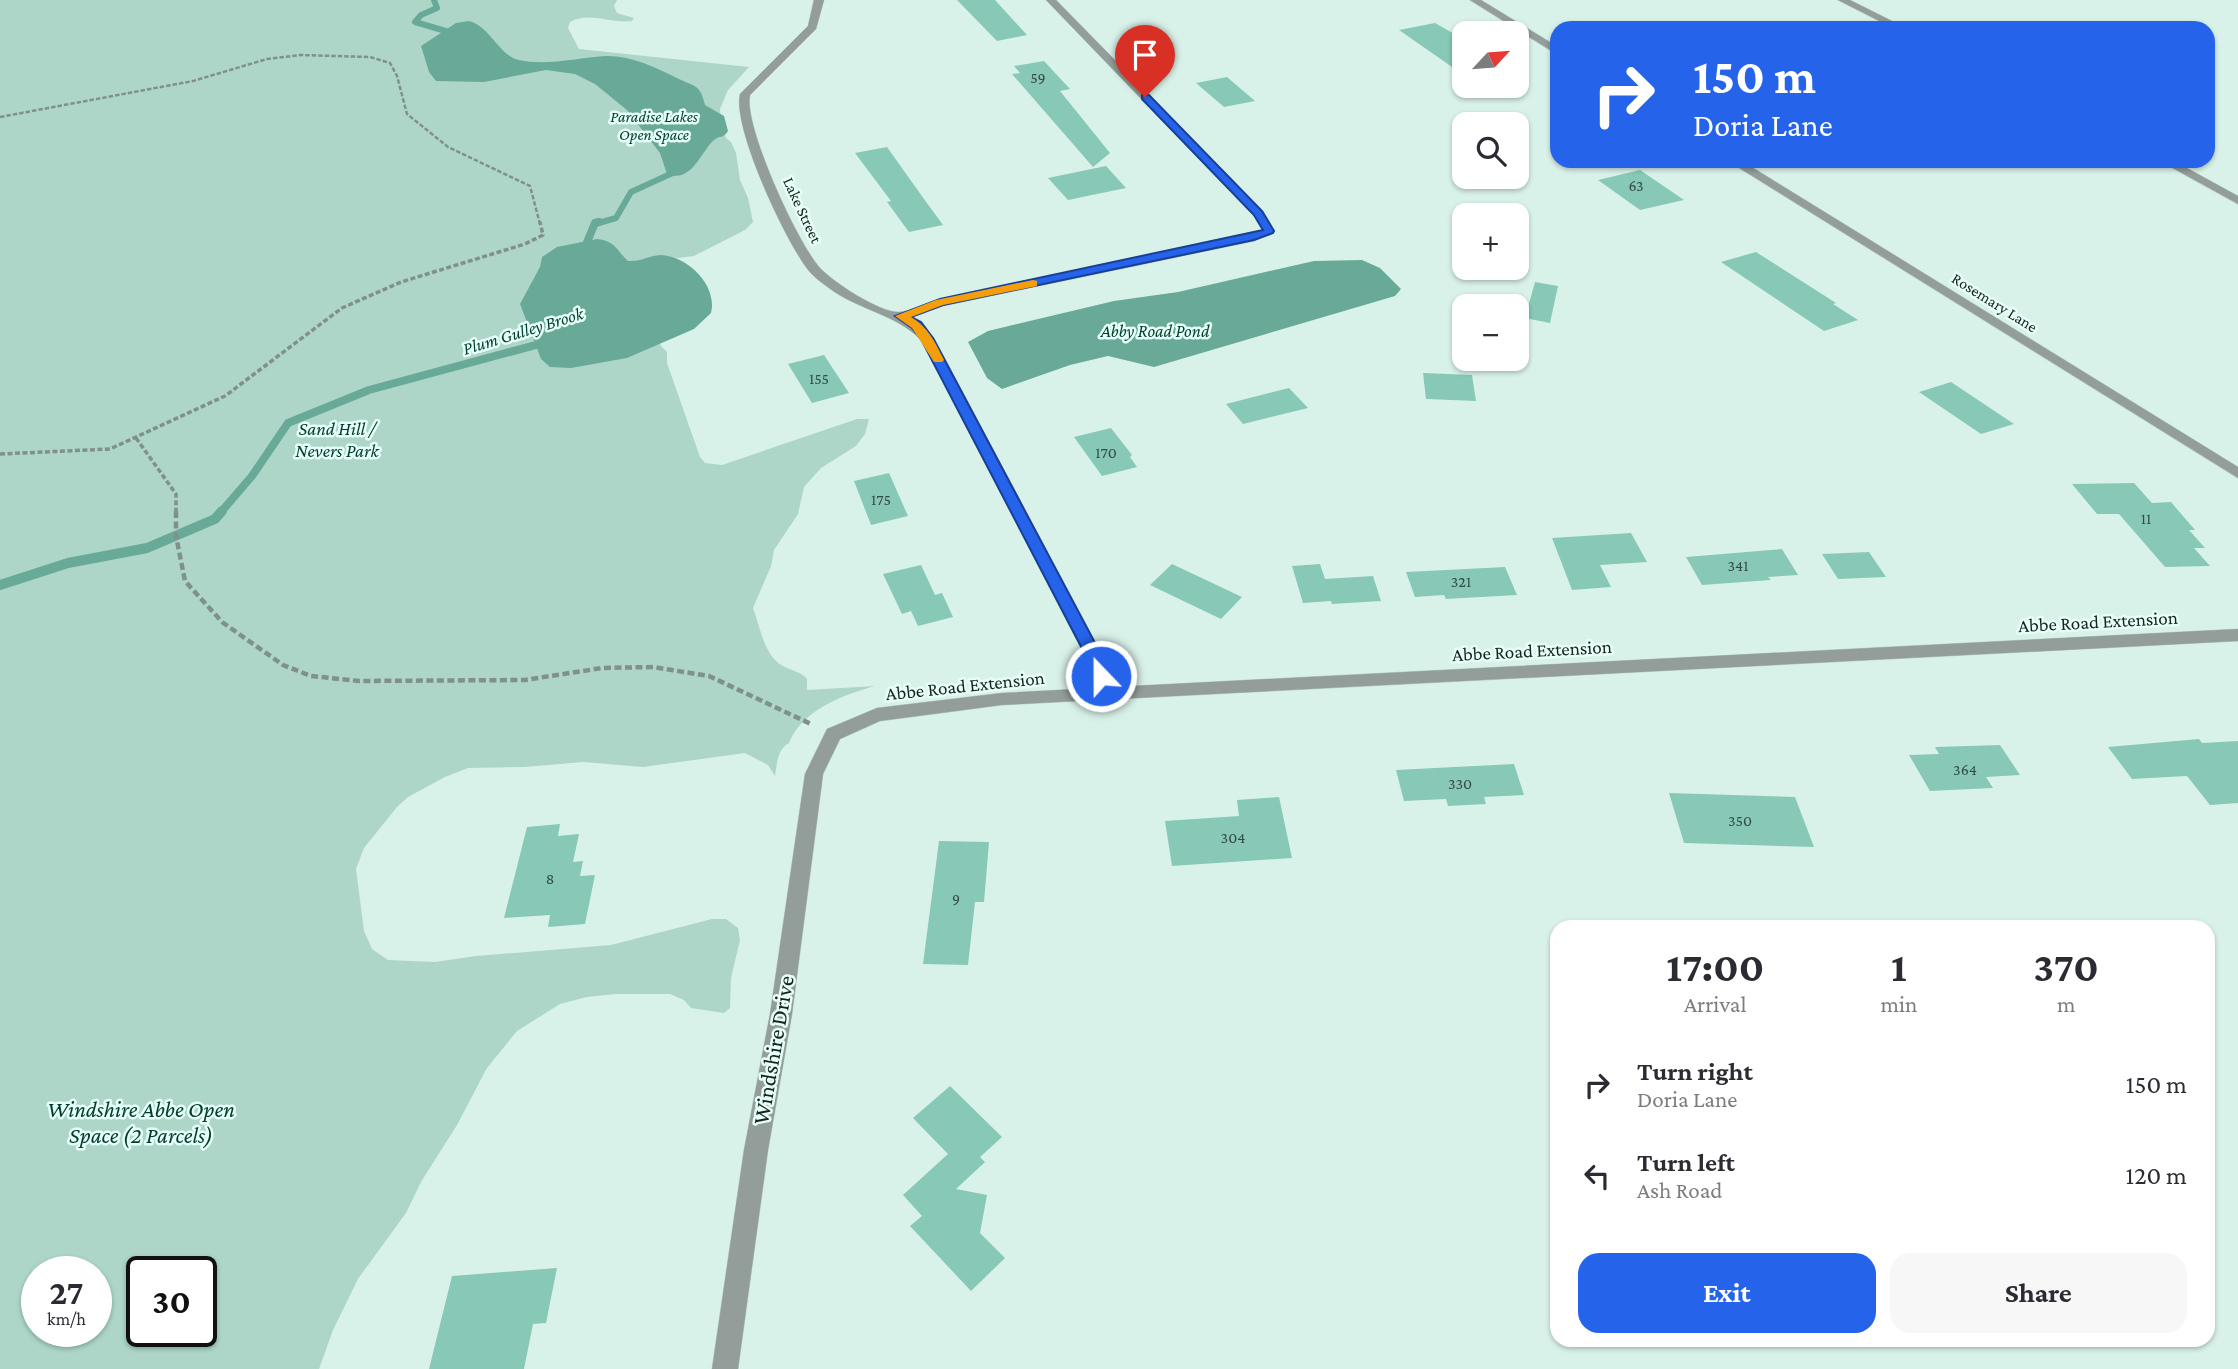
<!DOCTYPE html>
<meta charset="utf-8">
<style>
:root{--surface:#fff;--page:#f7f7f7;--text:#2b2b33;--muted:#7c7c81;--accent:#2563eb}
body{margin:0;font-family:"Crimson Pro",serif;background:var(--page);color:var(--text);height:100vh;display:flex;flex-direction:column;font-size:26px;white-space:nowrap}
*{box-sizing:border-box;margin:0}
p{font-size:23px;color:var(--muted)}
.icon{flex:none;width:38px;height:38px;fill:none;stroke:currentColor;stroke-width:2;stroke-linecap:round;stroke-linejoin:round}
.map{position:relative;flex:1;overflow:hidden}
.panel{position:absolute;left:1550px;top:920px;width:665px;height:427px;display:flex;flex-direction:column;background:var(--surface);border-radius:21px;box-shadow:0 2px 5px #0004}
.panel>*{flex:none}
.guide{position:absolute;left:1550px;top:21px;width:665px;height:147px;border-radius:21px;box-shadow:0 2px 5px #0004;background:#2563eb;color:#fff;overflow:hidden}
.needle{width:46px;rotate:64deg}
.fabs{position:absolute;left:1452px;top:21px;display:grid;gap:14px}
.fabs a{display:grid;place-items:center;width:77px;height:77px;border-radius:14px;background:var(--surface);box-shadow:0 2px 5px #0004;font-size:35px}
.speed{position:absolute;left:21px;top:1256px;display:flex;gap:14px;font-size:35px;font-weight:700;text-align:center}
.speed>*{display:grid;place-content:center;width:91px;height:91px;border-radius:50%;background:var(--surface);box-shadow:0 2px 5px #0004;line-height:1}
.speed small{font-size:18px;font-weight:400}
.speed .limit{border:4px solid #111;border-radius:10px;background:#fff;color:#111}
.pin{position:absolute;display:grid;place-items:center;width:60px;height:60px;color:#fff;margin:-72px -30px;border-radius:50% 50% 50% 0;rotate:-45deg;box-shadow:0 0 7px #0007}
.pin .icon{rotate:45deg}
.me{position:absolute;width:77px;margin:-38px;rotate:338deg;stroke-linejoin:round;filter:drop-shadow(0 0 5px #0008)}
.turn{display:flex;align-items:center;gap:24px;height:147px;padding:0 28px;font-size:32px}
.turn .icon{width:91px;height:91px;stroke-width:2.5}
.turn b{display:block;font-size:49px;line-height:60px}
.eta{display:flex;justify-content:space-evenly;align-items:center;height:119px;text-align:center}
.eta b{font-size:42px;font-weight:700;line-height:49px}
.button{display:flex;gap:14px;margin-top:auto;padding:14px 28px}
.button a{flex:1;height:80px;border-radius:21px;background:var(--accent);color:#fff;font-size:28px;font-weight:700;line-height:80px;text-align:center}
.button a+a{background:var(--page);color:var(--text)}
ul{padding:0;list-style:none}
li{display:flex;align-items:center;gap:21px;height:91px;padding:0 28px}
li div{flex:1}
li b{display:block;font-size:26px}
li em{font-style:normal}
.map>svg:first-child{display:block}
</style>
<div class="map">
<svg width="2238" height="1369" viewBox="0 0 2238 1369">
<rect width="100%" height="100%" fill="#d9f2e9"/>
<path fill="#add6c9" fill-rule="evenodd" d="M0 0H617L614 6 617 13 634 18 632 21C610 24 590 11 570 22L568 28 579 49 749 67 728 90 720 109 721 125 726 138 731 142 736 153 740 180 748 198 753 222 745 230 694 256 678 258 658 255 632 262 661 346 667 352V363L700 457 705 463 722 465 857 419H869L865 434 856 446 821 468 804 487 798 514 774 550 771 566 753 608C760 626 764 656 783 666 792 671 800 671 807 679V690L875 686C843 695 802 710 789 743 777 749 777 765 775 776L768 765 745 753 643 767 583 762 525 767 468 768 445 777 408 797 397 807 364 848 356 869 364 931 372 949 388 960 435 962 476 956 611 945 712 919H726L738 928 740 940 731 978 730 1008 724 1013 691 1008 684 1000 670 994H615L587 997 560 1004 517 1031 487 1068 457 1125 421 1182 406 1213 358 1279 333 1330 319 1369H0ZM37 1272H96V1332H37ZM142 1272H201V1332H142Z"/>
<g fill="#68aa97">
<path d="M469 21C491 27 498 55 519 60 546 66 577 58 605 56 630 55 655 67 677 78 694 87 700 83 705 105L724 116 728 131C723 139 720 135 714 140 701 151 692 184 667 174L660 153 627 110 595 84 575 74 546 70 484 82 436 81 429 72 421 46 456 23Z"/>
<path d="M597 239C616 241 617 251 628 261 640 262 650 255 661 255 688 256 718 286 711 313L694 329 627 358 571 368 550 367 541 359 520 304 540 267 542 257 557 247Z"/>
<polygon points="1362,260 1380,268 1401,289 1395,296 1154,367 1108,356 1070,365 1002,389 987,378 968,342 988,331 1114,301 1178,292 1314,261"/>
</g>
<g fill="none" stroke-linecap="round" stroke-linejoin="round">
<g stroke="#68aa97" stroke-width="6">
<polyline points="434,0 437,8 421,15 415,22 456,34"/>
<polyline points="595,224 616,218 631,192 677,171 677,168"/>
</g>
<g stroke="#68aa97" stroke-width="8">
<polyline points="586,251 585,247 595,223 599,222"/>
<polyline points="221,512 252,476 288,423 369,390 547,342"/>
</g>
<polyline stroke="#68aa97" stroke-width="10" points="0,585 68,563 147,548 215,519 222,511"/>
</g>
<g fill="#87c9b6">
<polygon points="957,0 995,0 1027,35 997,41"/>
<polygon points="1435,23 1465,40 1465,76 1399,30"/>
<polygon points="1044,61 1070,89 1060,91 1110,153 1093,167 1012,74 1020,73 1014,66"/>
<polygon points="1227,77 1255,101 1224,107 1196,83"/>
<polygon points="887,147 924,199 943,225 909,232 887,202 891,201 855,153"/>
<polygon points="1106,166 1126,188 1068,200 1048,178"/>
<polygon points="1640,170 1684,200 1640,210 1598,180"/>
<polygon points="1756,252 1836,303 1833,304 1858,320 1824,331 1721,262"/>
<polygon points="1535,282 1558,286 1550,323 1525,318"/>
<polygon points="824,355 849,393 812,403 788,364"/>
<polygon points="1423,373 1472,375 1476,401 1426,399"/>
<polygon points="1951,382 2014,424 1981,434 1919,392"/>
<polygon points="1289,388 1308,408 1243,424 1226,404"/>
<polygon points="1111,428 1132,455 1130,457 1137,467 1102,476 1074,437"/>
<polygon points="889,473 908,516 871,525 854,481"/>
<polygon points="2134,483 2152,503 2171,502 2195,530 2189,530 2205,548 2194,548 2210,566 2165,567 2119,514 2097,514 2072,484"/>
<polygon points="1631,533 1647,562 1600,565 1611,587 1572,590 1552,538"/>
<polygon points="1782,549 1798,575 1768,577 1771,580 1702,585 1686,557"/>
<polygon points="1869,552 1886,577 1838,579 1822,554"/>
<polygon points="1172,564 1242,597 1221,619 1150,585"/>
<polygon points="1320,564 1325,579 1373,576 1381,601 1332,604 1331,601 1303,603 1292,566"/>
<polygon points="921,565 935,595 942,593 953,617 918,626 911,611 902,614 883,574"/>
<polygon points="1505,567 1517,595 1446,599 1444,595 1415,597 1406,572"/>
<polygon points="2199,739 2202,743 2238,741 2238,803 2210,805 2187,776 2132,779 2108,747"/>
<polygon points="2000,745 2020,775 1986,777 1993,788 1930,791 1909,755 1939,754 1935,747"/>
<polygon points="1514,764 1524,795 1484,797 1486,804 1448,806 1446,799 1404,801 1396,770"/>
<polygon points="1669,793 1795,797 1814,847 1684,843"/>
<polygon points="1279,797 1292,858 1172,866 1165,821 1239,816 1237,800"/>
<polygon points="560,824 558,836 579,834 573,862 583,861 580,876 595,875 585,924 548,927 550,915 504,918 527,827"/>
<polygon points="939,841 989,842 984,902 975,902 968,965 923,964"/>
<polygon points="950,1086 1002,1137 980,1157 985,1162 956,1189 987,1195 980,1233 1005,1258 971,1291 910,1226 922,1216 903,1195 948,1154 913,1118"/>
<polygon points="557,1268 546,1323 533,1324 524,1369 429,1369 452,1276"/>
</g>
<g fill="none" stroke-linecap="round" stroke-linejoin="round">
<defs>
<g id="street">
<path d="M814 0H824L816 29 750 95C743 125 798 244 820 268 833 282 880 313 899 312 912 312 928 302 940 299L1262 230 1254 216 1046 0H1056L1263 211 1275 231 1254 241 943 306 909 318 934 338 1104 658 1113 687 2238 629V641L1002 705 880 721 840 739 823 774 792 1014 768 1150 738 1369H712L744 1150 770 1014 805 774 827 729 877 708 1002 693 1096 688 1086 658 921 340C896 314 858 310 829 288 822 283 814 277 809 271 786 243 732 127 740 94L808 26Z"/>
<polygon points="1470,0 1481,0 1558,47 1558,55"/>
<polygon points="1838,0 1850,0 1906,28 1893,28"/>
<polygon points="1728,161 1742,161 2238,467 2238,478"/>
<polygon points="2160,161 2174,161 2238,196 2238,204"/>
</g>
</defs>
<use href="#street" stroke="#b6cdc5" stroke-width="1"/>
<polyline stroke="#80918b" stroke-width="2.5" stroke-dasharray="4.5 2" stroke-linecap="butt" points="0,117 193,81 267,59 300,55 370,57 390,63 397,76 407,114 448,147 530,186 540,224"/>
<g stroke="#80918b" stroke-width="3.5" stroke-dasharray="5 2.5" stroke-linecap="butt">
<polyline points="136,438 176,494 176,512"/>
<polyline points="0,454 110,449 225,396 342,308 401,282 525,244 543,235 540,222"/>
</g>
<polyline stroke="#80918b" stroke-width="4.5" stroke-dasharray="7 3.5" stroke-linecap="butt" points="176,511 176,536 185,581 222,622 283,665 311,676 359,681 525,680 602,668 653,667 709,676 811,724"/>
<use href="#street" fill="#939d9a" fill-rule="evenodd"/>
</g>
<polygon fill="#2563eb" stroke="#184099" stroke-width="2" points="1142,95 1149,95 1262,211 1274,231 1273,233 1254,240 943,305 911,317 921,322 933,338 1103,658 1108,676 1101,681 1093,676 1087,658 921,339 912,328 895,316 940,299 1263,230 1254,215 1142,99"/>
<path fill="#f59e0b" d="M1033 280 1037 281V286L943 305 911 317C928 327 935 342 944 360L942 362H934L912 328 895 316 936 300Z"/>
<g text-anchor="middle" stroke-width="5" stroke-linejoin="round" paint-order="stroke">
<g font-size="16" fill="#344c45">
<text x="1038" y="83">59</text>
<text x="1636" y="191">63</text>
<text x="819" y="384">155</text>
<text x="1106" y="458">170</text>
<text x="881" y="505">175</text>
<text x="2146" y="524">11</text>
<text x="1738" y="571">341</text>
<text x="1461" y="587">321</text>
<text x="1965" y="775">364</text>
<text x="1460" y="789">330</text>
<text x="1740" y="826">350</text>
<text x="1233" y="843">304</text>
<text x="550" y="884">8</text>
<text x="956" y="904">9</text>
</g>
<g font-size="16" font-style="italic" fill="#003c30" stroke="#e6fff7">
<text x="654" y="122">Paradise Lakes<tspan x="654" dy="18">Open Space</tspan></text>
</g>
<g font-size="16" fill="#19221f" stroke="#e6fff7">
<text transform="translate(803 210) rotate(65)" y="6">Lake Street</text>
<text transform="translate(1995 302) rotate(32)" y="6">Rosemary Lane</text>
</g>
<g font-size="18" font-style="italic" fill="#003e32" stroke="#e6fff7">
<text transform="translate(523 331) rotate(-17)" y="6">Plum Gulley Brook</text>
<text x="1155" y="337">Abby Road Pond</text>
</g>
<g font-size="19" font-style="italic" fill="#003c30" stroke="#e6fff7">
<text x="337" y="435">Sand Hill /<tspan x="337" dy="22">Nevers Park</tspan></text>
</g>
<g font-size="19" fill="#19221f" stroke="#e6fff7">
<text transform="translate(2098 621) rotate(-3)" y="7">Abbe Road Extension</text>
<text transform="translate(1532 650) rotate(-3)" y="7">Abbe Road Extension</text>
<text transform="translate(965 685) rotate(-6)" y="7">Abbe Road Extension</text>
</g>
<g font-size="23" fill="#19221f" stroke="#e6fff7">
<text transform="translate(773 1050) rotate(-80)" y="8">Windshire Drive</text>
</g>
<g font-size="23" font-style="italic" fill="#003c30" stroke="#e6fff7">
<text x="141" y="1117">Windshire Abbe Open<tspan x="141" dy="26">Space (2 Parcels)</tspan></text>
</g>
</g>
</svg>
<div class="fabs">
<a><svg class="needle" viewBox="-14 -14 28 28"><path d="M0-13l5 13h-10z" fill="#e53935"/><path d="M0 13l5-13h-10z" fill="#7c7c81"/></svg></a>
<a><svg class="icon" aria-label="search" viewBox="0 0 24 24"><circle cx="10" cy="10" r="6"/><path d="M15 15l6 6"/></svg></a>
<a>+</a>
<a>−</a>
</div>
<div class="speed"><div>27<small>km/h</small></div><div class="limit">30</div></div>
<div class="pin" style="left:1145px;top:97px;background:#d93025"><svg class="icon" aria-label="arrive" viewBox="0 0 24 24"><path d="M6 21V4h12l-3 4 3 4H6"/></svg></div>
<svg class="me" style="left:1101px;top:676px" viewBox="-20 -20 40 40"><circle r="17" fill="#2563eb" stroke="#fff" stroke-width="3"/><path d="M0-11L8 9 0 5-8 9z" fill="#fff"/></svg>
<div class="guide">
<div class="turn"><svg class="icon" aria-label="right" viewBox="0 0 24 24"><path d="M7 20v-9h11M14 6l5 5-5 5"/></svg><div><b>150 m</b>Doria Lane</div></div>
</div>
<section class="panel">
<div class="eta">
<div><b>17:00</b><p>Arrival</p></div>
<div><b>1</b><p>min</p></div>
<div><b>370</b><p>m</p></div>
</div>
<ul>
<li><svg class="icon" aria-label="right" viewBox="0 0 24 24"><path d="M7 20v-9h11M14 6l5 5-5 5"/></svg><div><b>Turn right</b><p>Doria Lane</p></div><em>150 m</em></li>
<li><svg class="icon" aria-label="left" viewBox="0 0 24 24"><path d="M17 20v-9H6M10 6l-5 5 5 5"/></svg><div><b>Turn left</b><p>Ash Road</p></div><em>120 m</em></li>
</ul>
<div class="button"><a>Exit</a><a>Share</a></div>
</section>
</div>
